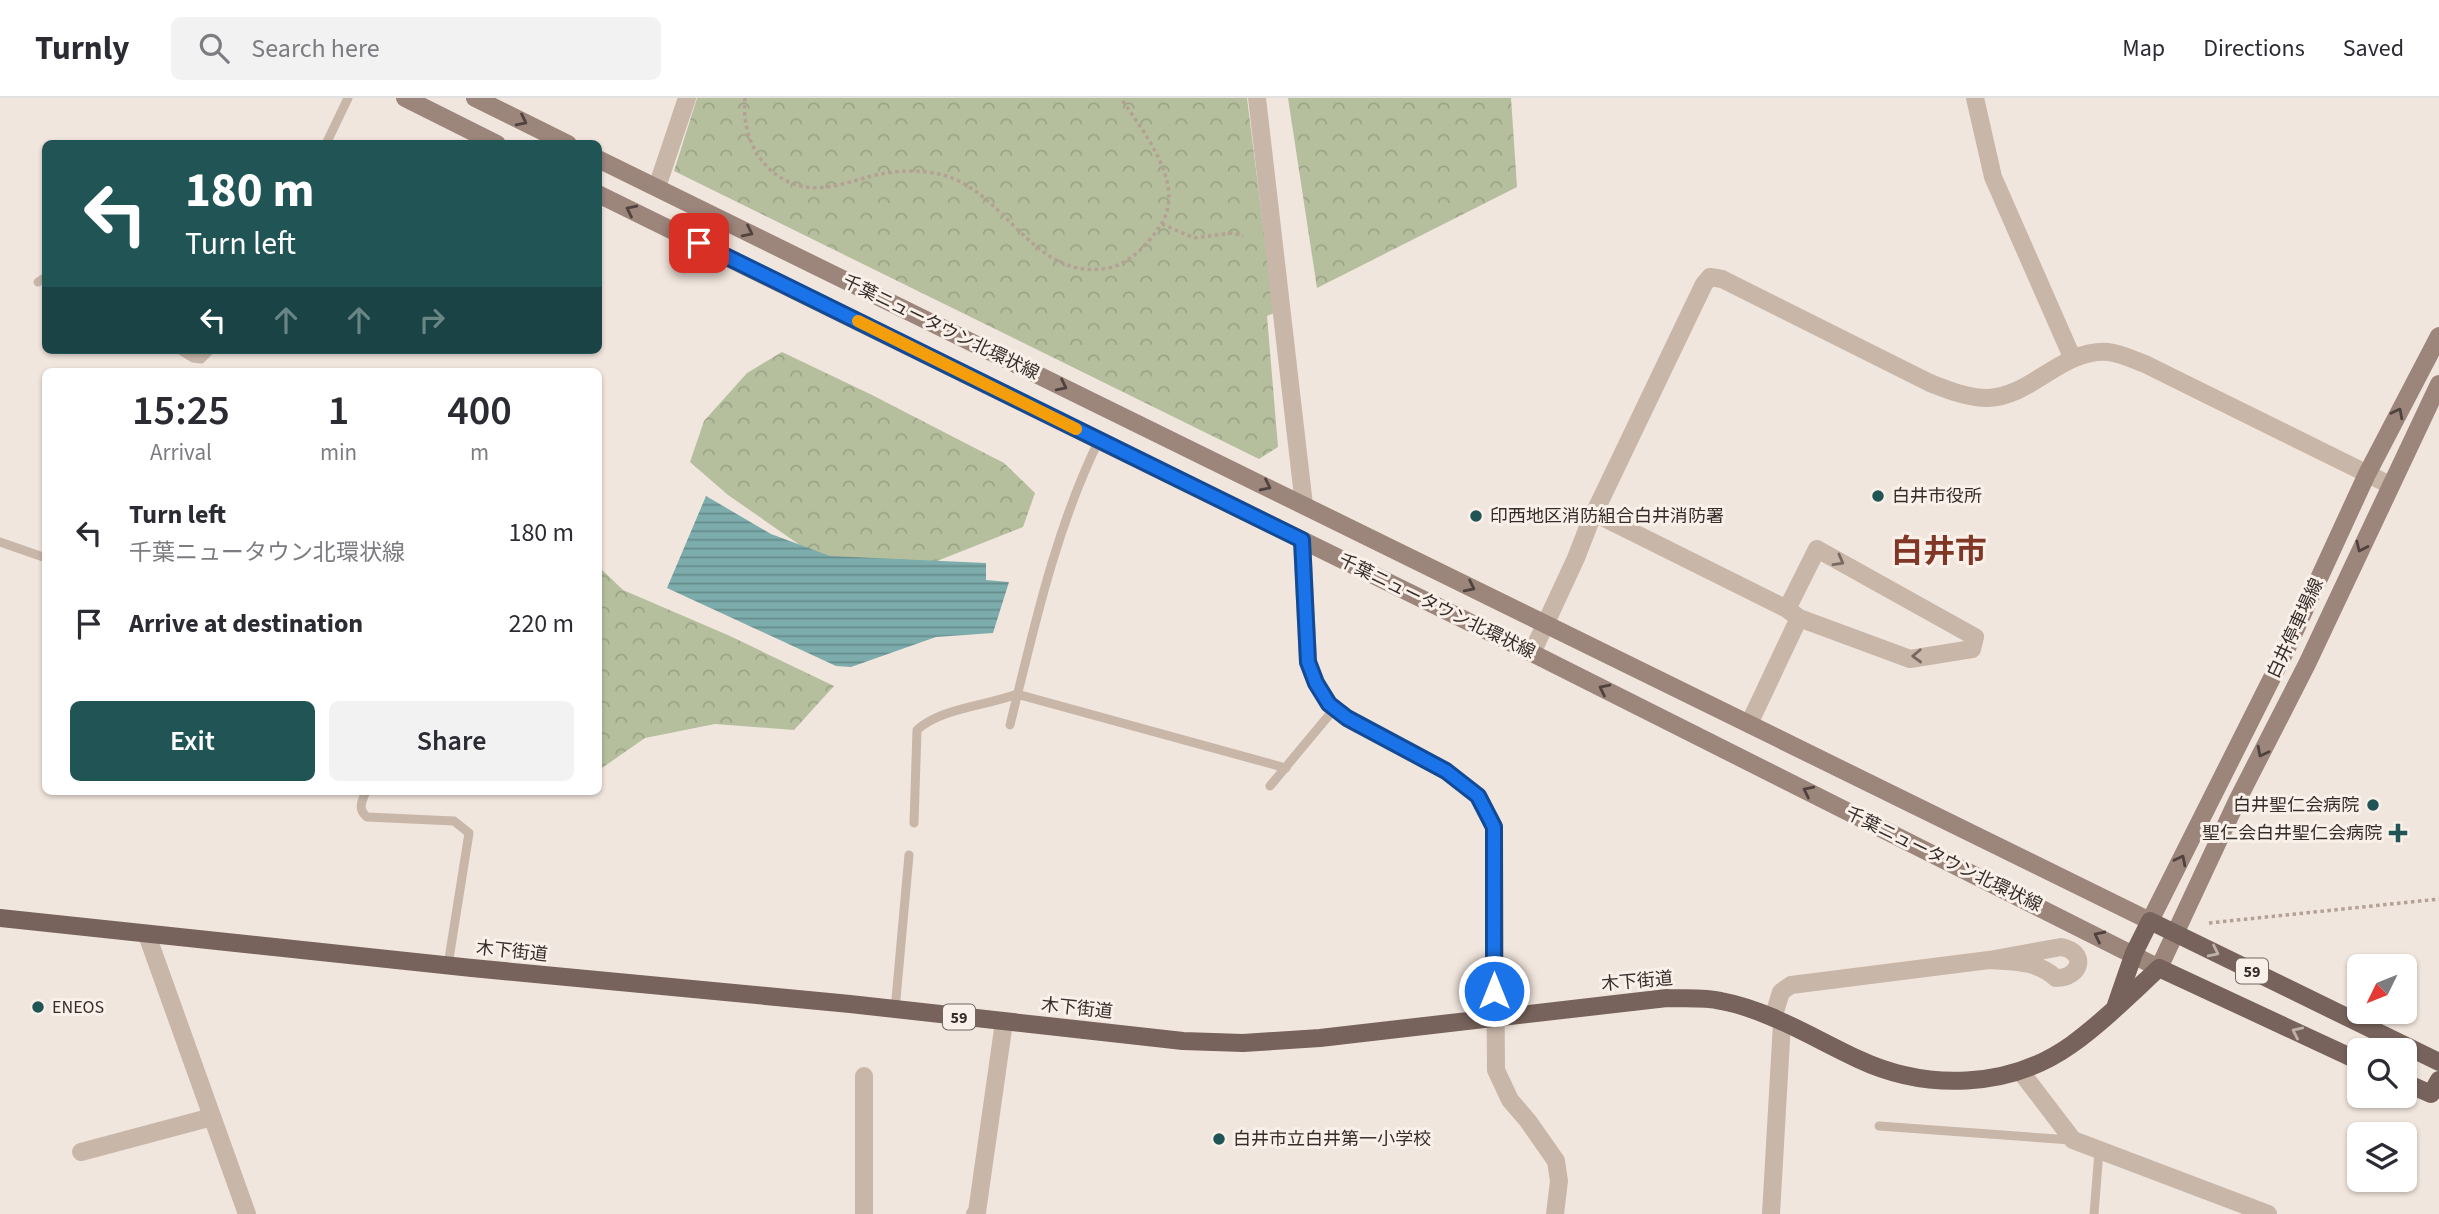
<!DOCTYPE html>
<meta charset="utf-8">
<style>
:root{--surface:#fff;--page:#f2f2f3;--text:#2b2b33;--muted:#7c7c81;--line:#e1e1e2;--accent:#205455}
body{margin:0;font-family:"Source Sans 3","Noto Sans JP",sans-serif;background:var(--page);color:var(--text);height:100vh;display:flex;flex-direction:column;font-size:26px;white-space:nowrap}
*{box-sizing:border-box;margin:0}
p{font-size:23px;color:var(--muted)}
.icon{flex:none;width:38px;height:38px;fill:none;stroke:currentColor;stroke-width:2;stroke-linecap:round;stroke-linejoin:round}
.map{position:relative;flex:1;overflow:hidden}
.panel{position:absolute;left:42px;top:270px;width:560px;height:427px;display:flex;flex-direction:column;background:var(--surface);border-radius:10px;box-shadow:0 2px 5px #0004}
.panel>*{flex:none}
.banner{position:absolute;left:42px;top:42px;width:560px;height:214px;border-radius:10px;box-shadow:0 2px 5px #0004;background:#205455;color:#fff;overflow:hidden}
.needle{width:46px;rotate:227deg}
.tools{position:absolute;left:2347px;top:856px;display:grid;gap:14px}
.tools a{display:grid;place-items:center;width:70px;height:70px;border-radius:10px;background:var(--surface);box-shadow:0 2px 5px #0004;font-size:35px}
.pin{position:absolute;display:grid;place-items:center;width:60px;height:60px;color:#fff;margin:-30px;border-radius:14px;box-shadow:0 4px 10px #0006}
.me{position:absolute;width:77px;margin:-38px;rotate:0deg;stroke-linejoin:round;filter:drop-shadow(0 0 5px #0008)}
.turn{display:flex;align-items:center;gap:24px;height:147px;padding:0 28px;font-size:32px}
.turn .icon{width:91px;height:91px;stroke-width:2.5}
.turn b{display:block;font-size:49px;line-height:60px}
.lanes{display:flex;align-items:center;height:66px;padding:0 28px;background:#0003;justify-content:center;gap:35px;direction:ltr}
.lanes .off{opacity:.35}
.eta{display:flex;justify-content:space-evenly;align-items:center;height:119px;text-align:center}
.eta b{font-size:42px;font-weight:600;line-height:49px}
.action{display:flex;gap:14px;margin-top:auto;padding:14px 28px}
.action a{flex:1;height:80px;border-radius:10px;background:var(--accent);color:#fff;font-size:28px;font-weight:600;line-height:80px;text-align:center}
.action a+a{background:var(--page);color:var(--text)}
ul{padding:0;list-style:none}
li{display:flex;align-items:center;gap:21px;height:91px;padding:0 28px}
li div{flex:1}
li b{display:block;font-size:26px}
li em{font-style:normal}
header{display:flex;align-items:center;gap:42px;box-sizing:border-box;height:98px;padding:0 35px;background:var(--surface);border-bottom:2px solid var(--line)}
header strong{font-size:33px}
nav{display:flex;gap:38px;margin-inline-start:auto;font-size:24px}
.search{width:490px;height:63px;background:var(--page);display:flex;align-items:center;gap:18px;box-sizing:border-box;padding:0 24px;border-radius:10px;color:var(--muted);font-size:26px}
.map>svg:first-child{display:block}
</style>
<header>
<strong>Turnly</strong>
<div class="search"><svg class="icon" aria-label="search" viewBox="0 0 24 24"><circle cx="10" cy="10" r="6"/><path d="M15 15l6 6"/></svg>Search here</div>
<nav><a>Map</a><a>Directions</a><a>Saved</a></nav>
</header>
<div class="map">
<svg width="2439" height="1116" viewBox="0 0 2439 1116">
<defs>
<pattern id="forest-crowns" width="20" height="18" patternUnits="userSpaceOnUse" patternTransform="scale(1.75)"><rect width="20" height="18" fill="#b5bf9d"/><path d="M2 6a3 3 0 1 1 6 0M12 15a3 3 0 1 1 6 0" fill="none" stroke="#9ca487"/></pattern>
<pattern id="water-rules" width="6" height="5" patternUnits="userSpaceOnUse" patternTransform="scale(1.75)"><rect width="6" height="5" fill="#7dacac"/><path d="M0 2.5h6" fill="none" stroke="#678c8c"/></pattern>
</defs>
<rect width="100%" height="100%" fill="#f1e6dd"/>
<g fill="url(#forest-crowns)">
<polygon points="697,0 1247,0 1274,215 1267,218 1278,349 1259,361 674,73"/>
<polygon points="1288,0 1511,0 1517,89 1317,190"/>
<polygon points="782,254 870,296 1004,365 1035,395 1023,429 937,463 843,477 728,397 690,364 704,323 747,275"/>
<polygon points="599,469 623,492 730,538 834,588 794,632 715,626 645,640 599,672"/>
</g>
<polygon fill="url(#water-rules)" points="706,398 771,436 830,458 986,465 986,482 1009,484 993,535 936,539 851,569 836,568 667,490"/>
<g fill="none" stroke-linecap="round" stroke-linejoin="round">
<g stroke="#b4a094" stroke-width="3.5" stroke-dasharray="3.5 3.5" stroke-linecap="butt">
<path d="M745 0C742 32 754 64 783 81 816 100 848 83 880 76 901 72 923 72 943 77 1005 94 1032 179 1102 171 1126 169 1147 148 1160 128 1188 87 1143 34 1121 0"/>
<polyline points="1162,126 1194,140 1232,135 1243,138"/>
<polyline points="2209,825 2439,801"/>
</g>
<g stroke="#c8b6a9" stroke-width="9">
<polyline points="326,46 348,0"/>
<polyline points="38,184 46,179"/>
<polyline points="180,252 193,260 201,261 210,252"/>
<polyline points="0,444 46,460"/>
<path d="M1010 627C1034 530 1055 432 1099 342"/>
<polyline points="1270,688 1335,610"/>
<path d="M366 693C362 703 357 711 367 719L454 723 469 735 448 867"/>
<path d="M914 725 917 632C941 610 986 608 1017 596L1286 670"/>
<polyline points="895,912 909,757"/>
<polyline points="1879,1028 2071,1042"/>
<polyline points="2094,1116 2099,1053"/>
</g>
<g stroke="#c8b6a9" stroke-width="18">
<polyline points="1257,0 1304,407"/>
<polyline points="1975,0 1993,79 2072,259"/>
<polyline points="657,89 687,0"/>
<polyline points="1594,415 1787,511 1799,520 1910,561 1972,551 1975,539 1817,451 1787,511"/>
<polyline points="1302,442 1308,564 1316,585 1329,606 1347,620 1446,673 1478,698 1494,729 1496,972 1510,1002 1528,1023 1556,1063 1559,1083 1555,1116"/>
<path d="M1532 555 1576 460 1590 424 1704 186 1710 179 1722 181 1930 285C1948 292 1967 300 1988 300 2033 298 2061 251 2108 254 2120 255 2134 262 2145 266L2390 387"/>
<polyline points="1749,626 1799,520"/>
<polyline points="147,837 247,1116"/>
<path d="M1773 920 1781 894 1791 887 1989 862 2061 849C2088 854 2081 880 2056 880 2036 862 2014 864 1989 862"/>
<polyline points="2021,974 2073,1042 2268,1116"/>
<polyline points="81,1054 212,1019"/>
<polyline points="864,1116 864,978"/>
<polyline points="975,1116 977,1114 1004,924"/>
<polyline points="1771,1116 1782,925"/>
</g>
<g stroke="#9c857b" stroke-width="18">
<polyline points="405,0 497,46"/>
<polyline points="475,0 568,46"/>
<polyline points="598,61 2150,823 2286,552 2367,376 2439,238"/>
<polyline points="598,96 1532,555 2159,870 2237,703 2307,566 2439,286"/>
</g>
<g stroke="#77635b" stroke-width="18">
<path d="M0 820 472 870 850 906 1183 943 1243 945 1320 940 1667 900C1685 901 1704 899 1721 903 1769 912 1813 940 1858 961 1926 993 2009 991 2071 947 2103 924 2131 896 2159 870L2359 963"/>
<polyline points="2116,907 2134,855 2150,823 2439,964"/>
<polyline points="2404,984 2431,996 2439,982"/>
</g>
</g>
<defs><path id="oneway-chevron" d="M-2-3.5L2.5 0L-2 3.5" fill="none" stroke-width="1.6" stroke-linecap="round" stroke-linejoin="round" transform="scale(1.75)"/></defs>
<g stroke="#50423e">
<use href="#oneway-chevron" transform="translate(522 23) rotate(26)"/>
<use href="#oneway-chevron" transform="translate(631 112) rotate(-154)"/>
<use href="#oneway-chevron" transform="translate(748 134) rotate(26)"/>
<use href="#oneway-chevron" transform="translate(1062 288) rotate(26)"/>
<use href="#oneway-chevron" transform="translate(2398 315) rotate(-63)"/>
<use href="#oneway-chevron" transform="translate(1266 388) rotate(26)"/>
<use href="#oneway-chevron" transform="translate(2361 449) rotate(115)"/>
<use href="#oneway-chevron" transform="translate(1470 489) rotate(26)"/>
<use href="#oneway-chevron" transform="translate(1604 591) rotate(-154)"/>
<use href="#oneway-chevron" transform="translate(2262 654) rotate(117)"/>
<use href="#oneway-chevron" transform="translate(1808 693) rotate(-154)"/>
<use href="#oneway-chevron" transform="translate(2181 762) rotate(-63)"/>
<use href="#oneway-chevron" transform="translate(2099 838) rotate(-154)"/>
</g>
<g stroke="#786a63">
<use href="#oneway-chevron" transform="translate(1839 463) rotate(29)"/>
<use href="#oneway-chevron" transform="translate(1917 558) rotate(178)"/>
</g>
<g stroke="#beb1a9">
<use href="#oneway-chevron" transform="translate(2214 854) rotate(26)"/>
<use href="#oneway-chevron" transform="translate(2297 934) rotate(-155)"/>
</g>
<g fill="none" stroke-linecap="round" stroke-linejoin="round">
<defs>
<polyline id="route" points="699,145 1302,442 1308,564 1316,585 1329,606 1347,620 1446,673 1478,698 1494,729 1494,893"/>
</defs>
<use href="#route" stroke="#114b97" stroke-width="18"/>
<use href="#route" stroke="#1a73e8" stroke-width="12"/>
<polyline stroke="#f59e0b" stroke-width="12" points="858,223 1076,331"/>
</g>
<g fill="#205455" stroke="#f9f1e9" stroke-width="2.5">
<circle cx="1878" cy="398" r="7"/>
<circle cx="1476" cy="418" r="7"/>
<circle cx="2373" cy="707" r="7"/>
<path d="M2394.5 724.5h7v7h7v7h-7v7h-7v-7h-7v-7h7z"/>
<circle cx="38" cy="909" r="7"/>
<circle cx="1219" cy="1041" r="7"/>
</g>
<g text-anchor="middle" stroke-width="6" stroke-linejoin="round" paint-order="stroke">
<g fill="#f9f1e9" stroke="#706763" stroke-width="2">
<rect x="2236" y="860.5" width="32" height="25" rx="5"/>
<rect x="943" y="906.5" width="32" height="25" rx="5"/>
</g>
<g font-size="16" font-weight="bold" fill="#362c29">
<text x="2252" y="879">59</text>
<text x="959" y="925">59</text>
</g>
<g font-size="18" fill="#362c29" stroke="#f9f1e9">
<text transform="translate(941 229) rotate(26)" y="6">千葉ニュータウン北環状線</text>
<text transform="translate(1437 508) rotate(26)" y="6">千葉ニュータウン北環状線</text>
<text transform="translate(2295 530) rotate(-65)" y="6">白井停車場線</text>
<text transform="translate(1944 761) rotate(26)" y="6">千葉ニュータウン北環状線</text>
<text transform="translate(512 853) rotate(6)" y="6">木下街道</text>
<text transform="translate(1637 883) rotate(-5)" y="6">木下街道</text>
<text transform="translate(1077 910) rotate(6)" y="6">木下街道</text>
</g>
<g font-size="18" fill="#362c29" stroke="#f9f1e9" text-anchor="start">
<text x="1892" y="404">白井市役所</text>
<text x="1490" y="424">印西地区消防組合白井消防署</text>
<text x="2359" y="713" text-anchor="end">白井聖仁会病院</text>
<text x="2382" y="741" text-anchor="end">聖仁会白井聖仁会病院</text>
<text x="52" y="915">ENEOS</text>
<text x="1233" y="1047">白井市立白井第一小学校</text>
</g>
<g font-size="32" font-weight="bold" fill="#803726" stroke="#f9f1e9">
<text x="1939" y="464">白井市</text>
</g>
</g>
</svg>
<div class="tools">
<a><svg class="needle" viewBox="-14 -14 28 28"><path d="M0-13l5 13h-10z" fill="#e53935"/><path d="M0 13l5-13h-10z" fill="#7c7c81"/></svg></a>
<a><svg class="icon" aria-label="search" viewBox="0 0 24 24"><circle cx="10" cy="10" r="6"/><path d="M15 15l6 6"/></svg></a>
<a><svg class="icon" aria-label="layers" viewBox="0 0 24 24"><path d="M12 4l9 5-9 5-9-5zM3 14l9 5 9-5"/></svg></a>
</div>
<div class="pin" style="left:699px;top:145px;background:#d93025"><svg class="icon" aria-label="arrive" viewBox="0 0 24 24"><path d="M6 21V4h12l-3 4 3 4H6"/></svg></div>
<svg class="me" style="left:1494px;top:893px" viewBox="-20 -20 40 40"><circle r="17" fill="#1a73e8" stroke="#fff" stroke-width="3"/><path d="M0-11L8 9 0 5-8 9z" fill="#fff"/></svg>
<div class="banner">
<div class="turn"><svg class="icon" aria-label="left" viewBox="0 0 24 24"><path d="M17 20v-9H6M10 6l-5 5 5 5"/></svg><div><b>180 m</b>Turn left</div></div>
<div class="lanes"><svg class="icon" aria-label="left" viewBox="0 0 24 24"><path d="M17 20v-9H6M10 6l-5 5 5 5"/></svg><svg class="icon off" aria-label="ahead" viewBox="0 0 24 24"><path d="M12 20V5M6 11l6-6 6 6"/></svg><svg class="icon off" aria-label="ahead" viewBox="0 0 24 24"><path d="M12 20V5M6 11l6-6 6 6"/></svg><svg class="icon off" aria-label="right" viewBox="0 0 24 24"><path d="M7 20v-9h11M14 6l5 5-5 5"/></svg></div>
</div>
<section class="panel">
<div class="eta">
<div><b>15:25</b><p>Arrival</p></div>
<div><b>1</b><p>min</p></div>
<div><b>400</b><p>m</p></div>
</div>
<ul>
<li><svg class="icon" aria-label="left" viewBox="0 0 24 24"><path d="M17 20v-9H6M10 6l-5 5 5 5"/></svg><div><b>Turn left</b><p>千葉ニュータウン北環状線</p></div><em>180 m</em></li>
<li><svg class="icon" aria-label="arrive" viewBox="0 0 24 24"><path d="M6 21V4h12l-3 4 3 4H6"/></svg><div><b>Arrive at destination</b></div><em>220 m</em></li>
</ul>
<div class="action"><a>Exit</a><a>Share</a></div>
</section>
</div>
